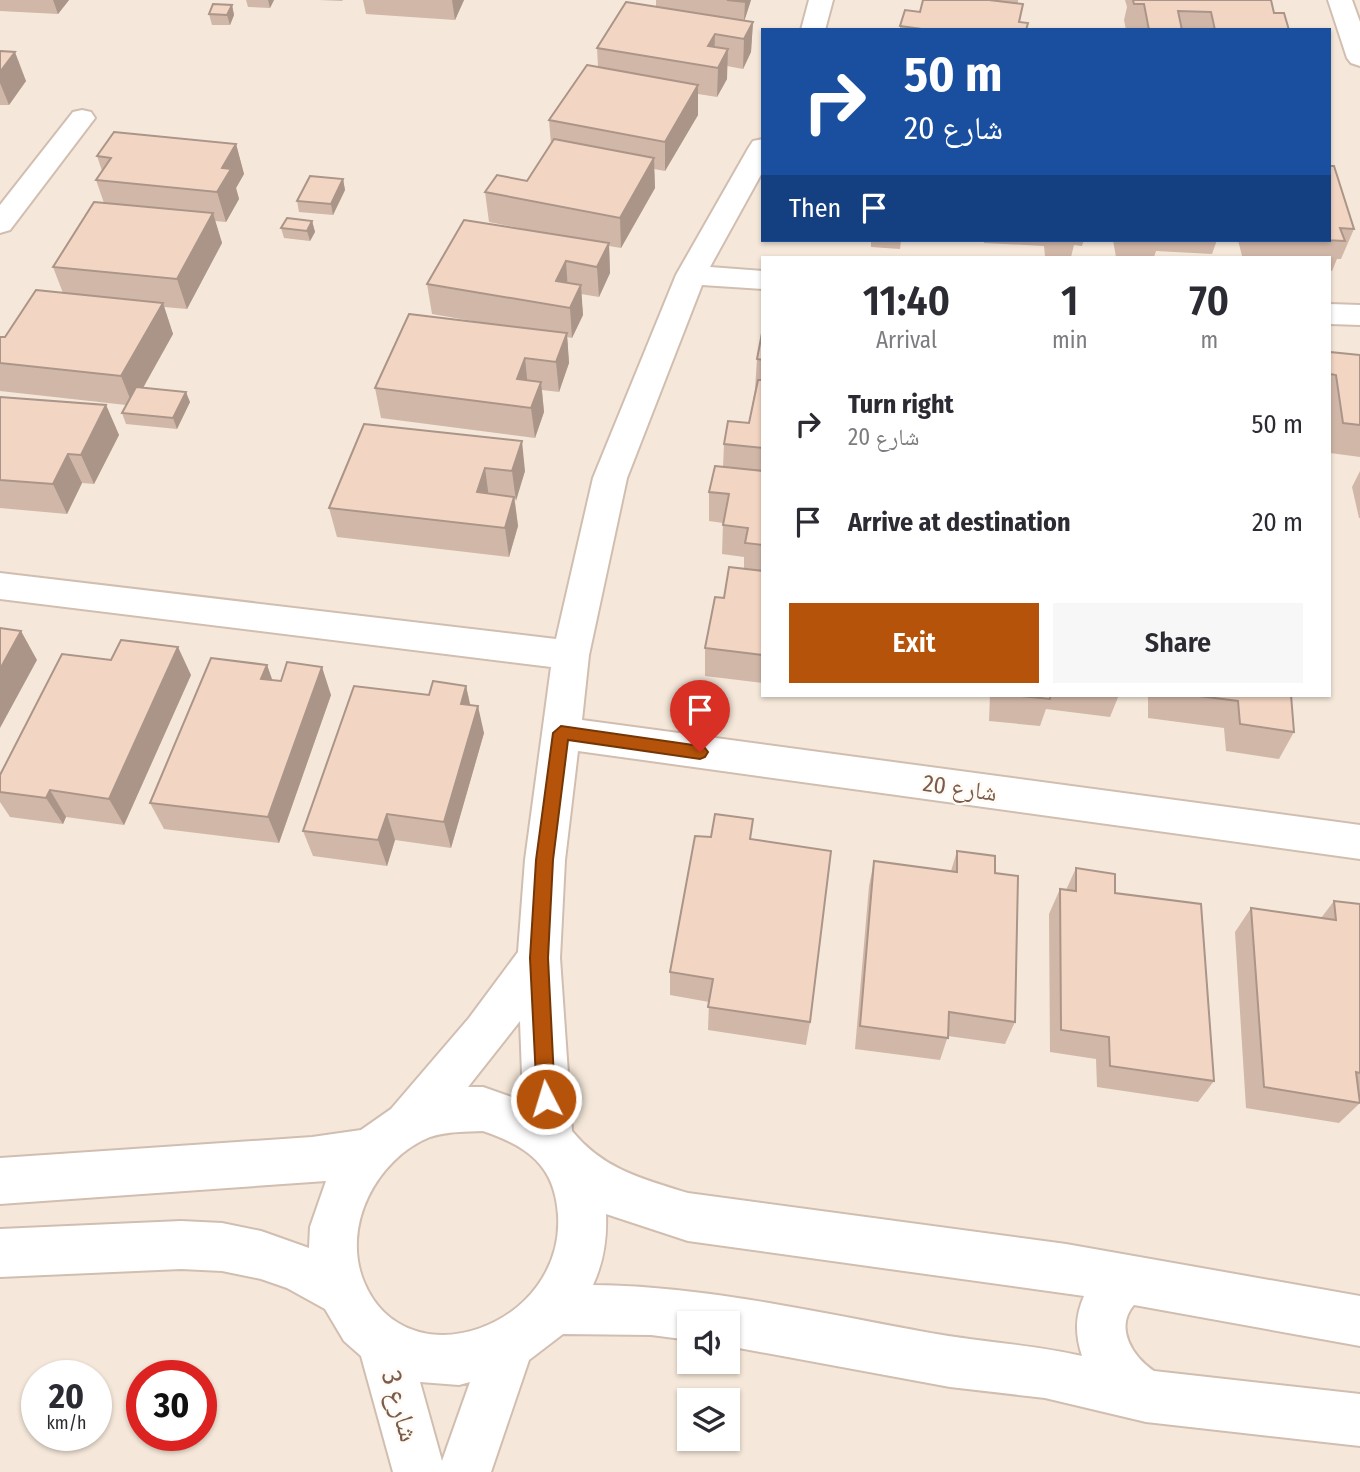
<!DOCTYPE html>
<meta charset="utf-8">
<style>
:root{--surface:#fff;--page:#f7f7f7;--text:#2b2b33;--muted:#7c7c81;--accent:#b45309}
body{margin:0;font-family:"Fira Sans Condensed","Noto Naskh Arabic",sans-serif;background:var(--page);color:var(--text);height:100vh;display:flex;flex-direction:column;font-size:26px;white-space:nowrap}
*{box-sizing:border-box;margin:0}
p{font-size:23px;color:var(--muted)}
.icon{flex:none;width:38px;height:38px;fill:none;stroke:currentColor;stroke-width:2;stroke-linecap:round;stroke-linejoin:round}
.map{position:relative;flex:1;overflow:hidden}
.details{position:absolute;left:761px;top:256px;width:570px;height:441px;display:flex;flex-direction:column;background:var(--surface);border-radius:0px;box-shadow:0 2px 5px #0004}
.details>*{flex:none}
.banner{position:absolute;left:761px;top:28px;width:570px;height:214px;border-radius:0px;box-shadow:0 2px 5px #0004;background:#1a4fa0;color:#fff;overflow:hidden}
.controls{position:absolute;left:677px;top:1311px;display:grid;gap:14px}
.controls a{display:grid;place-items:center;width:63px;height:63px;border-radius:0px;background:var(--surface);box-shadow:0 2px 5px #0004;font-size:35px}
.speed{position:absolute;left:21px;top:1360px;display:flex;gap:14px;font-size:35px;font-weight:700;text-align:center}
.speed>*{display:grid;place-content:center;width:91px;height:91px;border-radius:50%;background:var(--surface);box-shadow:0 2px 5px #0004;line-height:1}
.speed small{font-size:18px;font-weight:400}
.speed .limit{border:10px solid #d22;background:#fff;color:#111}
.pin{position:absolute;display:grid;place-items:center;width:60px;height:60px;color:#fff;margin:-72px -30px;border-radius:50% 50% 50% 0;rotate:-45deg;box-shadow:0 0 7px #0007}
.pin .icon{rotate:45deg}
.me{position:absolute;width:77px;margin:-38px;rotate:355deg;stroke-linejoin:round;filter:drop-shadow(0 0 5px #0008)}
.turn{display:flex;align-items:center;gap:24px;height:147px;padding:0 28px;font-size:32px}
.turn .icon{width:91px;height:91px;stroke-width:2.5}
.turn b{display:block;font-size:49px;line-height:60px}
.then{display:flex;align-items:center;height:66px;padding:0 28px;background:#0003;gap:14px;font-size:26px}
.eta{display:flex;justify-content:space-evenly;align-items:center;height:119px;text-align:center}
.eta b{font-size:42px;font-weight:600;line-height:49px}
.cta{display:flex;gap:14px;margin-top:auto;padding:14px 28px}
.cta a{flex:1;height:80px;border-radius:0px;background:var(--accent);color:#fff;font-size:28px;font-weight:600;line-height:80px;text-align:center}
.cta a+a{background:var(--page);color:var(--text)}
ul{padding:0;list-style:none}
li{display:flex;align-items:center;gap:21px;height:98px;padding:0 28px}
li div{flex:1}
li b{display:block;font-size:26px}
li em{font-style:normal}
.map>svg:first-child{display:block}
</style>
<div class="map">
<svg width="1360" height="1472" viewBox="0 0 1360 1472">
<rect width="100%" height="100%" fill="#fdf6ec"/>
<path fill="#f5e8da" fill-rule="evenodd" d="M0 0H1360V1472H0ZM763 30H1330V240H763ZM763 257H1330V695H763ZM690 1323H728V1362H690ZM37 1376H96V1435H37ZM142 1376H201V1435H142ZM690 1400H728V1438H690Z"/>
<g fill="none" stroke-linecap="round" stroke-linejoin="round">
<defs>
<g id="minor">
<polygon points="809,0 833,0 825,30 801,30"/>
<polygon points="1328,0 1352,0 1360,22 1360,66 1351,63 1347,58"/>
<polygon points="82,110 91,112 95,118 10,230 0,233 0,205 73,112"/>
<path d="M763 139V171L710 267 763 271V289L702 285 627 478 589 655 582 720 1360 825V859L578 751 565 860 560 958 572 1131C603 1169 642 1179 688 1193L1066 1244 1360 1296V1346L1134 1305C1114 1328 1133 1357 1154 1371L1360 1394V1446L1146 1422 1045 1398 950 1387 728 1346V1323H690V1340L651 1335 563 1334 529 1360 491 1472H393L361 1356 344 1341 325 1309 287 1288 261 1279 222 1271 181 1269 0 1277V1229L181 1221 222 1223 261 1231 309 1248 310 1227 326 1181 0 1204V1158L312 1137 361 1130 391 1109 469 1018 518 952 525 860 551 667 0 599V573L556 639 593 478 676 275 749 147 753 141ZM520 1021 523 1101 483 1087H468ZM483 1131C527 1146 555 1165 558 1215 565 1326 407 1384 364 1282 341 1227 376 1159 430 1137 448 1131 465 1132 483 1131ZM606 1214 688 1241 1084 1296C1075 1317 1075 1334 1082 1356 1030 1344 977 1342 925 1332 815 1312 705 1286 593 1285 604 1261 607 1238 606 1214ZM420 1382 459 1385 470 1382 442 1461Z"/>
<polygon points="1330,304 1360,305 1360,325 1330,324"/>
</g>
</defs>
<use href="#minor" stroke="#d1beb0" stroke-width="4"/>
<use href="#minor" fill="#fff" fill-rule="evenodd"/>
</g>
<g fill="#d1b7a8">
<polygon points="0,0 69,0 58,14 0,11"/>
<polygon points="246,0 274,0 270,8 248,7"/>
<polygon points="319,0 343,0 342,1"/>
<polygon points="363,0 464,0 455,20 366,14"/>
<polygon points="656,0 751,0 744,21 753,22 751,52 743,69 727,66 727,79 717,97 698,94 698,115 665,171 654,169 655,188 621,248 609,246 610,273 599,297 581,294 583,315 572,338 567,337 569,363 559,392 542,390 544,412 535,438 381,418 375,388 490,324 432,314 427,284 524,229 489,222 485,192 527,181 551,144 549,120 598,67 597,48 656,7"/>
<polygon points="923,0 1018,0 1018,4 1019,22 1027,30 900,30 900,26 920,12"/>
<polygon points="1125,0 1271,0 1274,13 1289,30 1126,30 1124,20 1127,7"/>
<polygon points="232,5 234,15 230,25 212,25 209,14"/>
<polygon points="0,51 26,81 9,105 0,105"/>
<polygon points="236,144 244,174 236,188 239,199 226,222 215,221 222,243 187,309 164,307 173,334 143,387 190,402 177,429 126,424 122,413 126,405 0,391 0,337 5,337 63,293 53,267 104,203 96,180 102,171 97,156"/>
<polygon points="1330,166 1354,229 1341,259 1337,259 1332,271 1330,271 1330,257 1275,257 1242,256 1238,240 1330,240"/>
<polygon points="343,179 345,190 333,215 299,212 297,201"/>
<polygon points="312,221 315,232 310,241 284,238 281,228"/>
<polygon points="871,240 901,240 900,249 871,247"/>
<polygon points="984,240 1084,240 1082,246 1074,245 1071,257 1045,256 1044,246 984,243"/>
<polygon points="1113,240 1217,240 1212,254 1156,251 1154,257 1116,257"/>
<polygon points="763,328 763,683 705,676 705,648 724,598 744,568 744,557 722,554 723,523 709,521 709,492 723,467 724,444 749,423 755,389 757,359"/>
<polygon points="1330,352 1360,355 1360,457 1330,453"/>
<polygon points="0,397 106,405 119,435 94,484 82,483 67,514 0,508"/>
<polygon points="364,424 525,471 515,501 518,526 509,557 337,537 329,508"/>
<polygon points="1360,471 1360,518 1359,518 1352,487"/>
<polygon points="267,665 272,680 331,695 279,843 164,829 150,803"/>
<polygon points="191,675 124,825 66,817 63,824 10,817 0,802 0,775"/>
<polygon points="466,686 470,705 484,733 451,848 395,840 387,866 313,856 303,831 429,695"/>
<polygon points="990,695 1119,695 1110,717 1046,709 1040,726 989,721"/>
<polygon points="1148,695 1291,695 1294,732 1279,759 1226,751 1224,728 1148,718"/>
<polygon points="711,837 752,839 810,1022 806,1045 708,1030 709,1002 670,995 670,972"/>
<polygon points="957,851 995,873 1015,1022 1005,1044 948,1036 940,1060 855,1049 869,886 874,861 951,871"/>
<polygon points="1076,868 1115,893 1214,1081 1198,1102 1097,1087 1096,1059 1050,1052 1049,914 1060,889 1066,890"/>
<polygon points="1334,901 1360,904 1360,1103 1339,1123 1246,1108 1235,932 1251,908 1321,918"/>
</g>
<g fill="#aa9588">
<polygon points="53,0 69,0 58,14"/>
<polygon points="268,0 274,0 270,8"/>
<polygon points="452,0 464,0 455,20"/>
<polygon points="745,0 751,0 744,22 745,2"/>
<polygon points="232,5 234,15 230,25 227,15"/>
<polygon points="753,22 751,52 743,69 744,39"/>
<polygon points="715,34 714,64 708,46"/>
<polygon points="728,49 727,79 717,97 718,68"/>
<polygon points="15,52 26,81 9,105 0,83 0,72"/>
<polygon points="698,85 698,115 665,171 665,142"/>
<polygon points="236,144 244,174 236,188 239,199 226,222 217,192 222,168"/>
<polygon points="654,158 655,188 621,248 620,218"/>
<polygon points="343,179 345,190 333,215 331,204"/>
<polygon points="213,213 222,243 187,309 177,279"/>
<polygon points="312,221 315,232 310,241 307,231"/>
<polygon points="609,243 610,273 599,297 597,267"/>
<polygon points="566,261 568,292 556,281"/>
<polygon points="581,285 583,315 572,338 570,308"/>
<polygon points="163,303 173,334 133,406 121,376"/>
<polygon points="567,333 569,363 559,392 556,362"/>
<polygon points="525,358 528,388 521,409 517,379"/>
<polygon points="541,382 544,412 535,438 531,408"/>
<polygon points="186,392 190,402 177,429 173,418"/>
<polygon points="106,405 119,435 94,484 81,455"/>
<polygon points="522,441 525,471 516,501 512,471"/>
<polygon points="68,454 82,483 67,514 53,484"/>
<polygon points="485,468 489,498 477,492"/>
<polygon points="514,497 518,526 509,557 505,528"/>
<polygon points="21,631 37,660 0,728 0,669"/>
<polygon points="178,647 191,675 124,825 109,799"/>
<polygon points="267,665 277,693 261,679"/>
<polygon points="322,667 331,695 279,843 268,817"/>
<polygon points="466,686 472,713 461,704"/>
<polygon points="478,706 484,733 451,848 444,822"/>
<polygon points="50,790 66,817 63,824 46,798"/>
<polygon points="387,814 395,840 387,866 378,840"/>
</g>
<g fill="#f3d5c3" stroke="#aa9588" stroke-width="2">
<polygon points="727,0 745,0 745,2"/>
<polygon points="923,0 989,0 1023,4 1019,22 1028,23 1026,30 929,30 900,26 905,10 920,12"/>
<polygon points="1133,0 1271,0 1274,13 1284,13 1289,30 1215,30 1211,12 1178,11 1182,30 1149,30 1144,4 1134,4"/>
<polygon points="626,2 753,22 744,39 715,34 708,46 728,49 718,68 597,48"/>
<polygon points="213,4 232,5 227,15 209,14"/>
<polygon points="0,51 15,52 0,72"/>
<polygon points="587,65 698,85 665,142 549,120"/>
<polygon points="114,132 236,144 222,168 231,169 217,192 96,180 111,158 97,156"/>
<polygon points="554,139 654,158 620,218 485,192 497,175 527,181"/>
<polygon points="1330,166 1334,166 1354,229 1340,228 1345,241 1323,240 1330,240"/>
<polygon points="310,176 343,179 331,204 297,201"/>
<polygon points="94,202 213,213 177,279 53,267"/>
<polygon points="287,218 312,221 307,231 281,228"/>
<polygon points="464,220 609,243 597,267 566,261 556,281 581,285 570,308 427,284"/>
<polygon points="36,290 163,303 121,376 0,363 0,337 5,337"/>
<polygon points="409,314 567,333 556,362 525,358 517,379 541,382 531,408 375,388"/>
<polygon points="763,328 763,360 757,359"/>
<polygon points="1330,352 1360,355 1360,425 1343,423 1336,375 1330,374"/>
<polygon points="758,380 763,380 763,448 724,444 728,421 749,423"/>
<polygon points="136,387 186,392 173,418 122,413"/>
<polygon points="0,397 106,405 81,455 68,454 53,484 0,480"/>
<polygon points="364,424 522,441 512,471 485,468 477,492 514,497 505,528 329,508"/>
<polygon points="715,466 763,471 763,545 745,543 748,528 723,525 729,494 709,492"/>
<polygon points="729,567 763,571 763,655 705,648 715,597 724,598"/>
<polygon points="0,628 21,631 0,669"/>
<polygon points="121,640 178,647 109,799 50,790 46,798 0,792 0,775 62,654 111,660"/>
<polygon points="211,658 267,665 261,679 281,681 287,662 322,667 268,817 150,803"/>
<polygon points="433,681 466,686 461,704 478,706 444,822 387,814 378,840 303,831 354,686 429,695"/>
<polygon points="1012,695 1050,695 1050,699"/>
<polygon points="1191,695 1291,695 1294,732 1240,724 1238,701"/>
<polygon points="715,814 753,819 750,839 831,851 810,1022 708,1007 713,979 670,972 695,836 711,837"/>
<polygon points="957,851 995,856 995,873 1018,876 1015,1022 949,1012 948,1038 860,1026 874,861 957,872"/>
<polygon points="1076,868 1115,874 1115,893 1201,904 1214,1081 1110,1066 1109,1037 1061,1030 1060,889 1076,891"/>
<polygon points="1334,901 1360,904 1360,1073 1356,1072 1360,1103 1264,1087 1251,908 1336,920"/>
</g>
<polygon fill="#b45309" stroke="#753606" stroke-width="2" points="561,726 700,746 705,748 708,752 705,757 700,759 568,740 553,860 548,958 555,1099 553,1105 546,1108 539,1105 537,1099 530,958 536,860 553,733"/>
<g text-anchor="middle" stroke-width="5" stroke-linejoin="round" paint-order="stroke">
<g font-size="24" fill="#7a5c4d" stroke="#fffaf3">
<text transform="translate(960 788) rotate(8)" y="8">شارع 20</text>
</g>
<g font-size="28" fill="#7a5c4d" stroke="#fffaf3">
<text transform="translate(401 1406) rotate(74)" y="10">شارع 3</text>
</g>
</g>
</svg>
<div class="controls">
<a><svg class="icon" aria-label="sound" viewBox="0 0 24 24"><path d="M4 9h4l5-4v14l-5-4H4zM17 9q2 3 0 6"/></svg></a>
<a><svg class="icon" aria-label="layers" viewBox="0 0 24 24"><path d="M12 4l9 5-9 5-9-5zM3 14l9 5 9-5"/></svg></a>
</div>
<div class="speed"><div>20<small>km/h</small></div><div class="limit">30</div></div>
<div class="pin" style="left:700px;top:752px;background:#d93025"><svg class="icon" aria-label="arrive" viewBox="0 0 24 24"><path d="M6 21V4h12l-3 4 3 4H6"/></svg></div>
<svg class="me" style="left:546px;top:1099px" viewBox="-20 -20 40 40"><circle r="17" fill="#b45309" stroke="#fff" stroke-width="3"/><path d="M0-11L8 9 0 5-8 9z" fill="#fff"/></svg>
<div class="banner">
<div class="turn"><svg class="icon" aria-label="right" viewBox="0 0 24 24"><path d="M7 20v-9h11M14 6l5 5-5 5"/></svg><div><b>50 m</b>شارع 20</div></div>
<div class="then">Then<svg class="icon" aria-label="arrive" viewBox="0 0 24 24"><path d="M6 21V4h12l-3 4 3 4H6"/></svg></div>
</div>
<section class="details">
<div class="eta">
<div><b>11:40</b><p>Arrival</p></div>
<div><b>1</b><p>min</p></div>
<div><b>70</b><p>m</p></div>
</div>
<ul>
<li><svg class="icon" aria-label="right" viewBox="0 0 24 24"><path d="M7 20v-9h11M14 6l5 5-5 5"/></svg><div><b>Turn right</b><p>شارع 20</p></div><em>50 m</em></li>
<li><svg class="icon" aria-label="arrive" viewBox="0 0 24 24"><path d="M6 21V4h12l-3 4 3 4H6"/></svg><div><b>Arrive at destination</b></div><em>20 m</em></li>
</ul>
<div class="cta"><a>Exit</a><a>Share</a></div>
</section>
</div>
